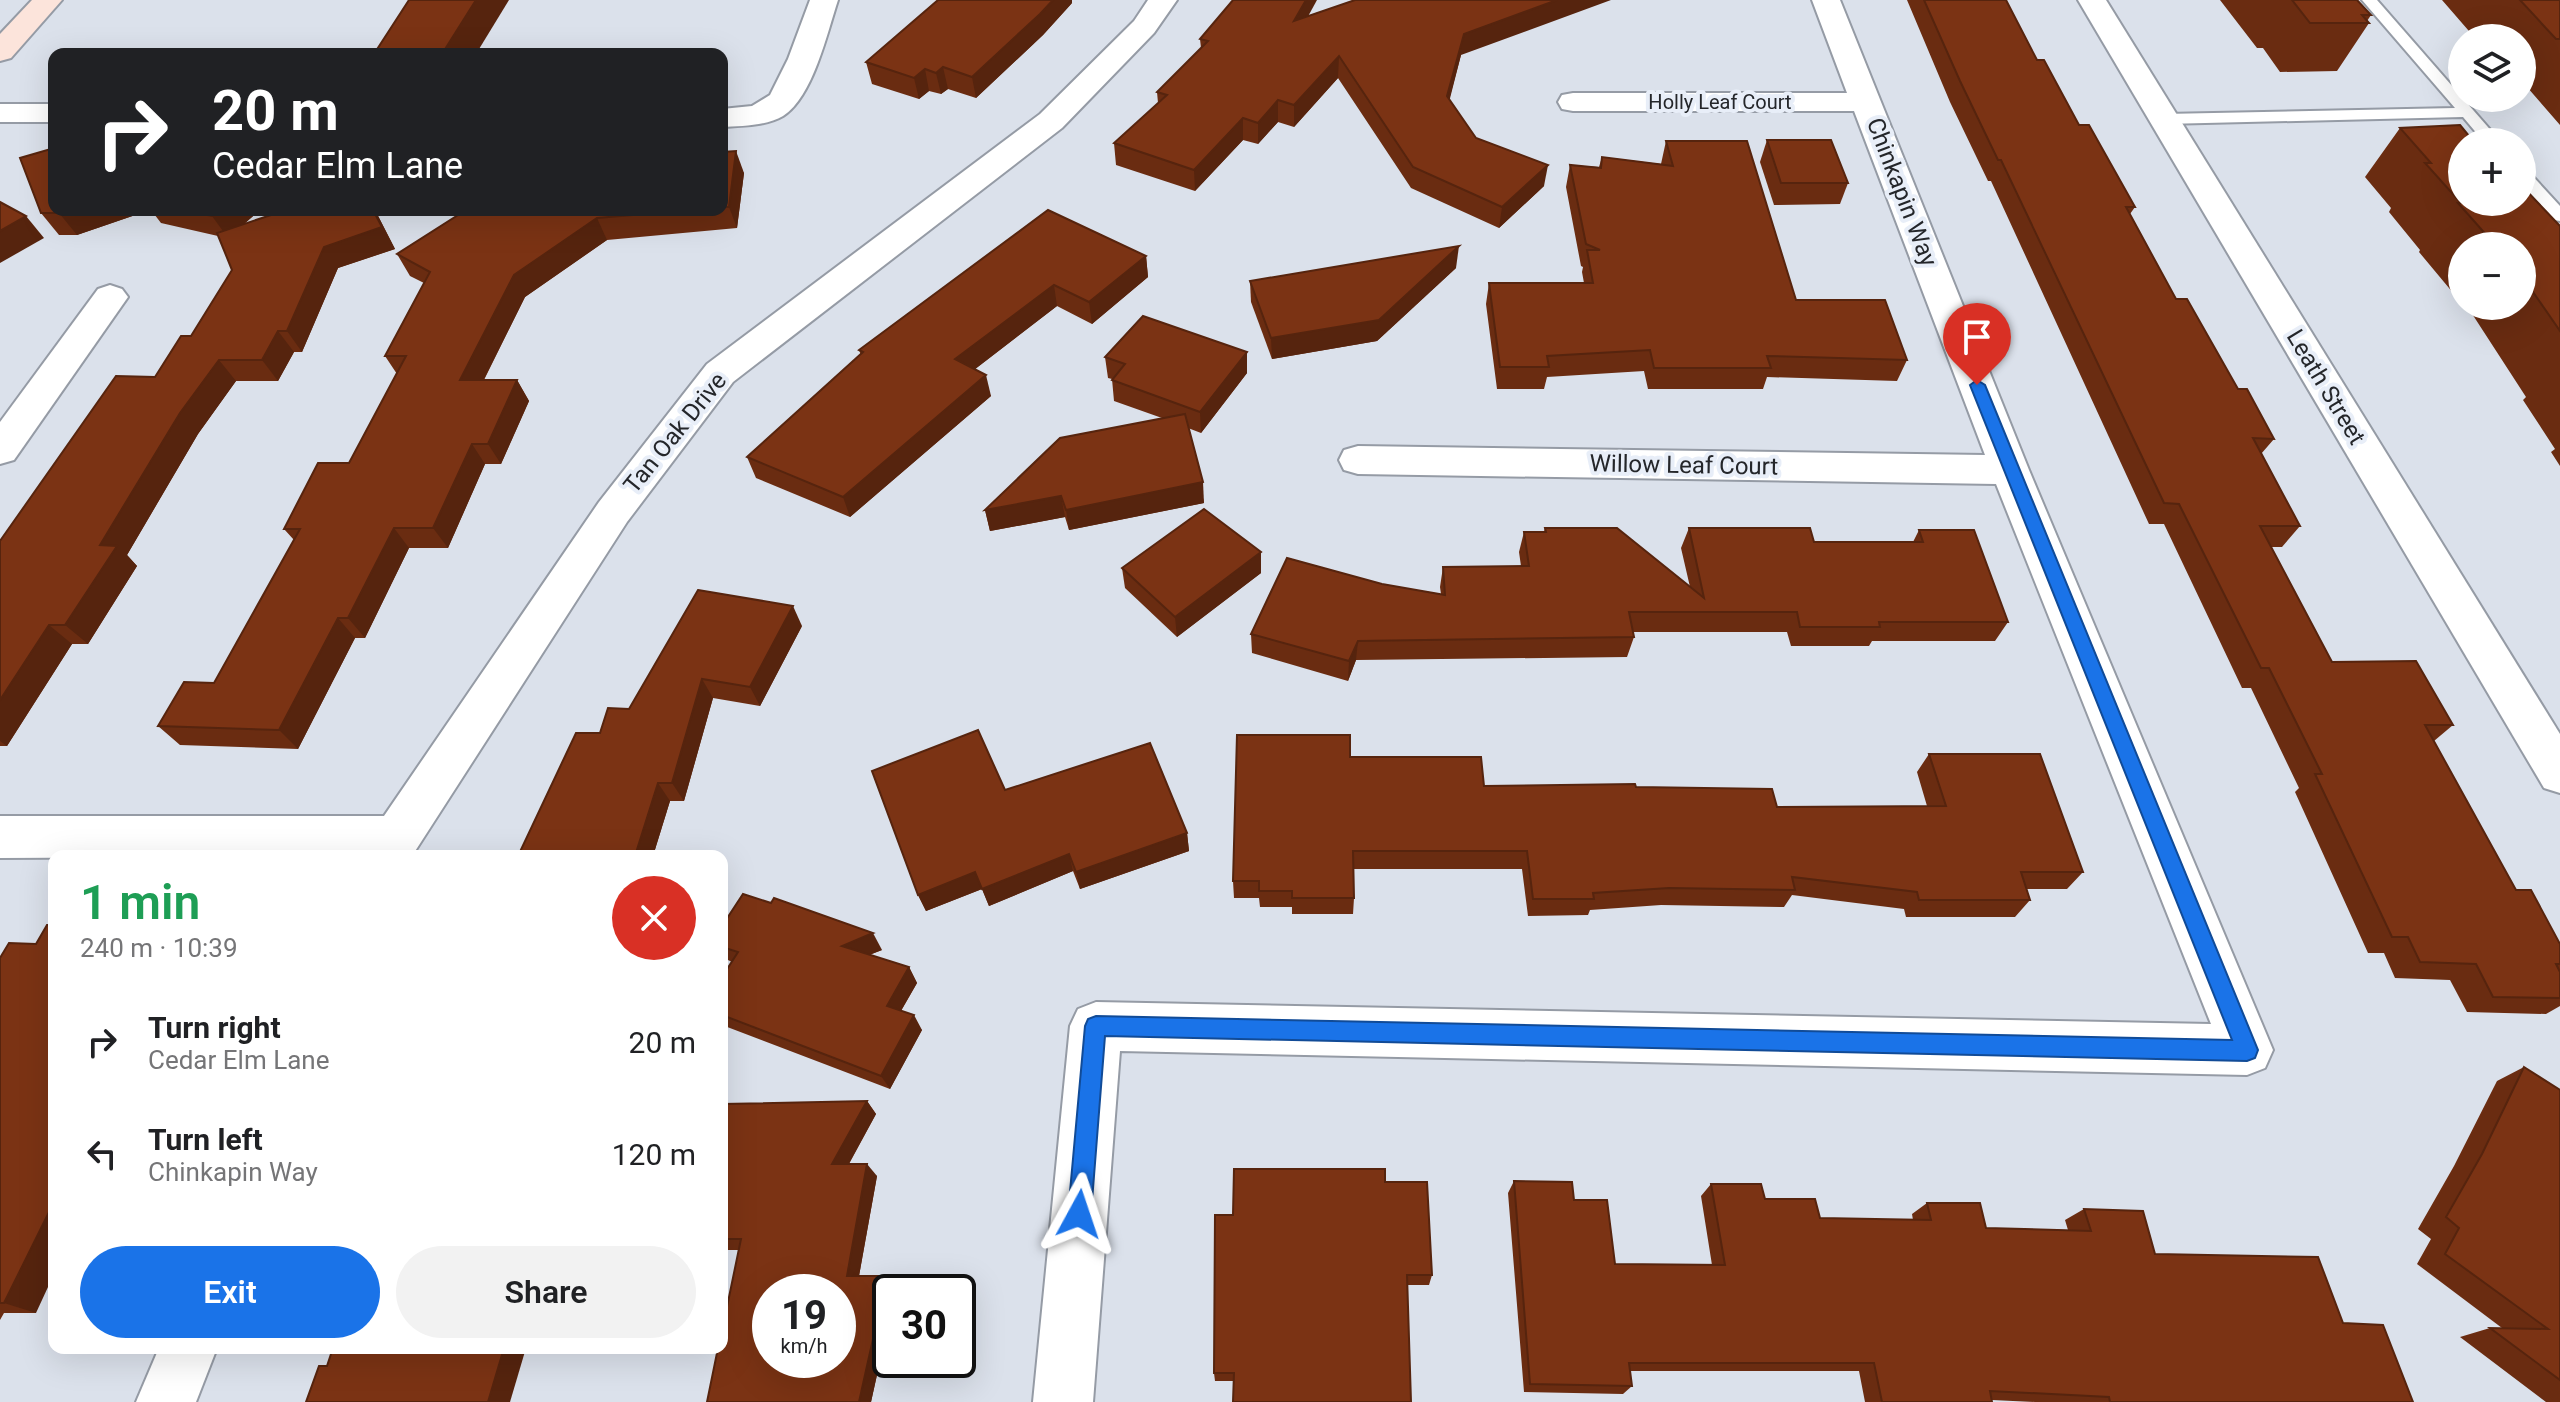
<!DOCTYPE html>
<meta charset="utf-8">
<style>
:root{--surface:#fff;--page:#f2f2f2;--text:#202124;--muted:#757577;--accent:#1a73e8}
body{margin:0;font-family:Roboto,sans-serif;background:var(--page);color:var(--text);height:100vh;display:flex;flex-direction:column;font-size:30px;white-space:nowrap}
*{box-sizing:border-box;margin:0}
p{font-size:26px;color:var(--muted)}
.icon{flex:none;width:44px;height:44px;fill:none;stroke:currentColor;stroke-width:2;stroke-linecap:round;stroke-linejoin:round}
.map{position:relative;flex:1;overflow:hidden}
.panel{position:absolute;left:48px;top:850px;width:680px;height:504px;display:flex;flex-direction:column;background:var(--surface);border-radius:16px;box-shadow:0 8px 32px #0002}
.panel>*{flex:none}
.guide{position:absolute;left:48px;top:48px;width:680px;height:168px;border-radius:16px;box-shadow:0 8px 32px #0002;background:#202124;color:#fff;overflow:hidden}
.controls{position:absolute;left:2448px;top:24px;display:grid;gap:16px}
.controls a{display:grid;place-items:center;width:88px;height:88px;border-radius:50%;background:var(--surface);box-shadow:0 8px 32px #0002;font-size:40px}
.speed{position:absolute;left:752px;top:1274px;display:flex;gap:16px;font-size:40px;font-weight:700;text-align:center}
.speed>*{display:grid;place-content:center;width:104px;height:104px;border-radius:50%;background:var(--surface);box-shadow:0 8px 32px #0002;line-height:1}
.speed small{font-size:20px;font-weight:400}
.speed .limit{border:4px solid #111;border-radius:12px;background:#fff;color:#111}
.pin{position:absolute;display:grid;place-items:center;width:68px;height:68px;color:#fff;margin:-82px -34px;border-radius:50% 50% 50% 0;rotate:-45deg;box-shadow:0 0 8px #0007}
.pin .icon{rotate:45deg}
.me{position:absolute;width:88px;margin:-44px;rotate:5deg;stroke-linejoin:round;filter:drop-shadow(0 0 6px #0008)}
.turn{display:flex;align-items:center;gap:28px;height:168px;padding:0 32px;font-size:36px}
.turn .icon{width:104px;height:104px;stroke-width:2.5}
.turn b{display:block;font-size:56px;line-height:68px}
.round{display:grid;place-items:center;flex:none;width:84px;height:84px;border-radius:42px;background:var(--page)}
.summary{display:flex;align-items:center;justify-content:space-between;height:136px;padding:0 32px}
h1{font-size:48px;font-weight:600;line-height:60px;color:#1e9e55}
.button{display:flex;gap:16px;margin-top:auto;padding:16px 32px}
.button a{flex:1;height:92px;border-radius:48px;background:var(--accent);color:#fff;font-size:32px;font-weight:600;line-height:92px;text-align:center}
.button a+a{background:var(--page);color:var(--text)}
ul{padding:0;list-style:none}
li{display:flex;align-items:center;gap:24px;height:112px;padding:0 32px}
li div{flex:1}
li b{display:block;font-size:30px}
li em{font-style:normal}
.map>svg:first-child{display:block}
</style>
<div class="map">
<svg width="2560" height="1402" viewBox="0 0 2560 1402">
<rect width="100%" height="100%" fill="#dbe1eb"/>
<g fill="none" stroke-linecap="round" stroke-linejoin="round">
<defs>
<g id="lane">
<polygon points="2362,0 2377,0 2501,142 2484,142 2463,117 2164,124 2156,119 2164,114 2455,108"/>
<polygon points="2522,169 2528,171 2560,206 2560,221 2554,220 2522,184"/>
</g>
<g id="street">
<path d="M810 0H838C827 33 813 97 783 116 766 126 741 126 722 127V109L752 106 770 95 788 59Z"/>
<polygon points="1148,0 1177,0 1154,33 1062,128 733,382 627,522 412,856 0,858 0,816 384,816 599,502 707,364 1040,114 1134,21"/>
<polygon points="1812,0 1840,0 2029,470 2273,1050 2265,1068 2247,1075 1120,1051 1093,1402 1033,1402 1070,1026 1078,1009 1096,1002 2211,1024 1996,484 1358,474 1344,470 1339,460 1344,450 1358,446 1985,455 1854,111 1573,111 1562,109 1558,102 1562,95 1573,93 1847,93"/>
<polygon points="2078,0 2106,0 2560,734 2560,793 2544,788"/>
<rect x="0" y="104" width="54" height="18"/>
<polygon points="110,285 122,289 128,297 14,460 0,464 0,422 98,289"/>
<polygon points="159,1348 217,1348 196,1402 136,1402"/>
</g>
<polygon id="secondary" points="32,0 62,0 11,58 0,61 0,34"/>
</defs>
<use href="#lane" stroke="#959ba5" stroke-width="4"/>
<use href="#street" stroke="#959ba5" stroke-width="4"/>
<use href="#secondary" stroke="#959ba5" stroke-width="4"/>
<use href="#lane" fill="#fff" fill-rule="evenodd"/>
<use href="#street" fill="#fff" fill-rule="evenodd"/>
<use href="#secondary" fill="#fce4db" fill-rule="evenodd"/>
</g>
<g fill="#6a2c11">
<polygon points="1907,0 2006,0 2037,60 2079,125 2135,207 2130,214 2176,299 2238,389 2274,439 2261,454 2300,526 2282,547 2271,547 2332,662 2453,725 2434,741 2516,890 2560,944 2560,1006 2546,1014 2467,1012 2450,980 2395,978 2384,953 2368,953 2295,792 2299,788 2251,688 2242,688 2164,524 2149,524 1991,181 1988,181 1950,102"/>
<polygon points="2220,0 2357,0 2371,15 2367,21 2369,23 2337,71 2280,72 2263,48 2257,48"/>
<polygon points="2442,0 2560,0 2560,125 2527,87 2522,87 2522,38 2475,38"/>
<polygon points="1072,3 1043,35 976,98 948,89 941,94 929,91 919,99 872,84 866,62"/>
<polygon points="1308,16 1461,55 1449,100 1476,138 1544,186 1499,228 1411,188 1338,78 1294,127 1278,122 1258,144 1243,140 1195,191 1116,165 1114,143 1158,103 1157,92 1201,48 1200,39"/>
<polygon points="2400,128 2469,136 2560,226 2560,466 2551,452 2555,449 2523,400 2526,397 2467,306 2522,306 2522,246 2462,246 2462,300 2459,300 2419,252 2420,250 2389,212 2391,208 2365,177"/>
<polygon points="1767,140 1848,183 1840,204 1774,205 1760,162"/>
<polygon points="1666,141 1796,300 1907,360 1897,381 1767,377 1763,389 1648,389 1644,371 1547,377 1544,389 1497,389 1486,304 1489,283 1584,283 1582,272 1583,267 1581,266 1566,187 1570,165 1599,167 1602,157 1661,164"/>
<polygon points="722,152 744,173 737,228 607,240 525,297 484,380 517,380 529,401 501,464 485,464 448,548 409,548 365,638 355,638 298,749 180,745 158,726 214,683 294,540 284,529 349,463 397,374 385,356 424,283 410,276 397,254 466,210 643,211 644,210 722,210"/>
<polygon points="54,210 147,210 147,211 77,235 59,235 41,213"/>
<polygon points="151,210 260,210 244,224 286,210 375,210 395,249 338,268 302,352 294,352 278,381 236,381 198,434 127,555 137,566 88,644 72,644 7,746 0,746 0,541 155,377 191,336 232,270 218,236 161,223"/>
<polygon points="1048,210 1146,256 1148,277 1092,324 1057,306 975,369 991,396 850,517 756,478 747,457 861,355 859,350"/>
<polygon points="1456,268 1377,341 1272,359 1251,302 1250,281"/>
<polygon points="1247,352 1247,373 1201,433 1188,428 1204,503 1069,530 1065,517 990,531 985,510 1162,418 1114,401 1112,379 1108,378 1105,357"/>
<polygon points="1545,528 1690,587 1681,548 1689,528 1814,542 1913,542 1919,530 2008,622 1995,641 1872,641 1869,646 1791,646 1787,632 1633,632 1634,637 1627,657 1356,660 1348,681 1252,653 1251,634 1382,584 1441,594 1440,587 1443,567 1521,566 1519,552 1524,532 1544,532"/>
<polygon points="1122,568 1261,573 1177,637 1125,588"/>
<polygon points="802,626 760,706 713,698 684,801 670,801 653,856 518,856 600,733 629,709"/>
<polygon points="1929,754 2083,872 2067,889 2026,889 2030,900 2015,917 1906,917 1904,909 1792,895 1784,907 1661,905 1590,910 1588,915 1528,916 1522,869 1353,869 1354,898 1353,914 1292,914 1292,907 1260,907 1259,898 1234,898 1233,881 1350,757 1484,786 1636,787 1777,807 1927,806 1917,772"/>
<polygon points="1005,790 1187,833 1189,851 1080,889 1073,871 989,906 982,889 926,911 918,895"/>
<polygon points="722,926 882,950 869,955 909,967 917,983 901,1011 922,1030 890,1089 722,1025 722,977 732,962 722,957"/>
<polygon points="36,944 36,1313 4,1313 0,1320 0,958"/>
<polygon points="2524,1067 2560,1090 2560,1402 2546,1402 2460,1337 2490,1328 2502,1328 2417,1264 2431,1239 2418,1229 2454,1166 2497,1081"/>
<polygon points="867,1101 876,1114 849,1164 877,1176 859,1276 896,1287 895,1292 890,1292 890,1316 871,1402 707,1402 739,1250 722,1250 722,1104"/>
<polygon points="1514,1181 1574,1200 1615,1264 1712,1265 1701,1196 1711,1184 1765,1199 1820,1218 1913,1220 1912,1214 1927,1203 1986,1228 2068,1230 2065,1220 2084,1209 2155,1254 2343,1323 2413,1402 2035,1402 1992,1400 1992,1402 1865,1402 1859,1371 1630,1371 1632,1386 1623,1394 1524,1392 1508,1193"/>
<polygon points="1385,1182 1432,1275 1429,1285 1407,1285 1234,1381 1215,1381 1214,1373 1233,1215"/>
</g>
<g fill="#56240e">
<polygon points="476,0 509,0 476,54 442,54"/>
<polygon points="1053,0 1072,0 1072,3 1043,35 976,98 972,77"/>
<polygon points="1306,0 1317,0 1294,42 1294,21"/>
<polygon points="1557,0 1611,0 1461,55 1445,118 1447,96 1464,34"/>
<polygon points="1339,56 1338,78 1294,127 1294,105"/>
<polygon points="943,67 948,89 941,94 936,73"/>
<polygon points="925,69 929,91 919,99 914,78"/>
<polygon points="1278,100 1278,122 1258,144 1258,123"/>
<polygon points="1243,118 1243,140 1195,191 1194,170"/>
<polygon points="736,151 744,173 737,228 729,207"/>
<polygon points="1548,165 1544,186 1499,228 1502,207"/>
<polygon points="69,210 147,210 147,211 77,235 59,213"/>
<polygon points="220,210 260,210 228,238 212,216"/>
<polygon points="373,210 375,210 395,249 338,268 302,352 287,331 324,247"/>
<polygon points="26,216 44,238 0,263 0,231"/>
<polygon points="597,218 607,240 525,297 473,401 460,380 514,275"/>
<polygon points="1459,246 1456,268 1377,341 1272,359 1271,338"/>
<polygon points="1146,256 1148,277 1092,324 1089,302"/>
<polygon points="1054,285 1057,306 961,380 955,359"/>
<polygon points="278,331 294,352 278,381 262,360"/>
<polygon points="1247,352 1247,373 1201,433 1200,412"/>
<polygon points="219,360 236,381 198,434 127,555 137,566 88,644 65,625 100,545 180,413"/>
<polygon points="986,375 991,396 850,517 843,497"/>
<polygon points="517,380 529,401 501,464 488,444"/>
<polygon points="472,444 485,464 448,548 433,528"/>
<polygon points="1203,482 1204,503 1069,530 1066,510"/>
<polygon points="1061,496 1065,517 990,531 985,510"/>
<polygon points="394,528 409,548 365,638 348,618"/>
<polygon points="1261,552 1261,573 1177,637 1175,617"/>
<polygon points="793,606 802,626 760,706 750,687"/>
<polygon points="338,618 355,638 298,749 279,730"/>
<polygon points="49,625 72,644 7,746 0,741 0,700"/>
<polygon points="1358,641 1356,660 1348,681 1349,661"/>
<polygon points="702,679 713,698 684,801 672,783"/>
<polygon points="658,783 670,801 653,856 635,856"/>
<polygon points="1187,833 1189,851 1080,889 1076,872"/>
<polygon points="1069,854 1073,871 989,906 982,889"/>
<polygon points="975,872 982,889 926,911 918,895"/>
<polygon points="873,933 882,950 851,962 842,946"/>
<polygon points="909,967 917,983 895,1021 887,1006"/>
<polygon points="914,1015 922,1030 890,1089 881,1076"/>
<polygon points="867,1101 876,1114 842,1176 832,1164"/>
<polygon points="867,1164 877,1176 857,1287 847,1276"/>
<polygon points="54,1202 54,1274 36,1313 4,1303"/>
<polygon points="887,1276 896,1287 895,1292 890,1292 890,1316 871,1402 859,1402"/>
<polygon points="504,1348 526,1348 510,1402 488,1402"/>
</g>
<g fill="#7b3314" stroke="#56240e" stroke-width="2" fill-rule="evenodd">
<polygon points="409,0 476,0 442,54 374,54"/>
<polygon points="938,0 1053,0 1040,14 972,77 943,67 936,73 925,69 914,78 866,62"/>
<polygon points="1233,0 1306,0 1294,21 1355,0 1557,0 1464,34 1447,96 1476,138 1548,165 1502,207 1413,167 1339,56 1294,105 1278,100 1258,123 1243,118 1194,170 1114,143 1167,95 1157,92 1208,41 1200,39"/>
<polygon points="1924,0 2006,0 2037,60 2044,60 2079,125 2089,125 2135,207 2126,207 2176,299 2187,299 2238,389 2247,389 2274,439 2253,438 2300,526 2260,526 2332,662 2416,661 2453,725 2425,725 2516,890 2531,890 2560,944 2560,964 2556,964 2560,972 2560,998 2493,997 2476,964 2420,962 2408,937 2392,937 2315,774 2322,774 2269,668 2261,668 2179,504 2164,503 2001,160 1998,160 1960,81"/>
<polygon points="2292,0 2357,0 2371,15 2362,15 2369,23 2310,23"/>
<polygon points="2520,0 2560,0 2560,39 2556,39"/>
<polygon points="2460,125 2469,136 2475,136 2481,142 2462,142 2462,202 2522,202 2522,186 2560,226 2560,331 2522,276 2522,246 2496,246 2458,203 2461,203 2425,163 2431,163 2400,128"/>
<polygon points="1767,140 1831,140 1848,183 1781,183"/>
<polygon points="1666,141 1747,141 1796,300 1885,300 1907,360 1767,356 1771,368 1654,368 1650,350 1547,356 1549,367 1500,367 1489,283 1593,283 1587,250 1600,250 1586,244 1570,165 1601,168 1602,157 1673,166"/>
<polygon points="54,148 54,210 69,210 59,213 41,213 20,158"/>
<polygon points="736,151 729,207 722,207 722,152"/>
<polygon points="0,202 26,216 0,231"/>
<polygon points="184,210 220,210 212,216"/>
<polygon points="286,210 373,210 382,227 324,247 287,331 278,331 262,360 219,360 180,413 100,545 117,546 65,625 49,625 0,700 0,541 116,376 155,377 181,336 191,336 232,270 217,233"/>
<polygon points="466,210 642,210 643,211 644,210 692,210 597,218 514,275 460,380 517,380 488,444 472,444 433,528 394,528 348,618 338,618 279,730 158,726 184,682 214,683 300,529 284,529 318,463 349,463 406,356 385,356 430,272 397,254"/>
<polygon points="1048,210 1146,256 1089,302 1054,285 955,359 986,375 843,497 747,457 863,352 859,350"/>
<polygon points="1459,246 1379,320 1271,338 1250,281"/>
<polygon points="1143,316 1247,352 1200,412 1112,380 1125,364 1105,357"/>
<polygon points="1185,414 1203,482 1066,510 1061,496 985,510 1060,438"/>
<polygon points="1204,509 1261,552 1175,617 1122,568"/>
<polygon points="1545,528 1617,528 1704,598 1689,528 1810,528 1814,542 1923,542 1919,530 1974,530 2008,622 1879,622 1880,627 1800,627 1797,612 1629,612 1634,637 1358,641 1349,661 1251,634 1287,558 1382,584 1445,595 1443,567 1529,566 1524,532 1546,532"/>
<polygon points="698,590 793,606 750,687 702,679 672,783 658,783 635,856 518,856 576,733 600,733 608,708 629,709"/>
<polygon points="978,730 1005,790 1150,743 1187,833 1076,872 1069,854 982,889 975,872 918,895 872,771"/>
<polygon points="1237,735 1350,735 1350,757 1481,757 1484,786 1635,784 1636,787 1772,789 1777,807 1946,806 1929,754 2040,754 2083,872 2021,872 2030,900 1919,900 1917,892 1792,877 1795,890 1669,888 1593,893 1594,899 1533,899 1527,851 1353,851 1354,898 1292,898 1292,891 1259,891 1259,881 1233,881"/>
<polygon points="743,894 771,903 774,898 873,933 842,946 909,967 887,1006 914,1015 881,1076 722,1015 722,977 738,952 722,947 722,926"/>
<polygon points="47,925 54,925 54,1202 4,1303 0,1303 0,958 9,943 36,944"/>
<polygon points="2524,1067 2560,1090 2560,1380 2490,1328 2548,1329 2445,1254 2459,1228 2446,1217 2482,1154"/>
<path d="M867 1101 832 1164H867L847 1276H887L859 1402H707L718 1348H722V1331L741 1239H722V1104ZM770 1292H838V1360H770Z"/>
<polygon points="1234,1169 1385,1169 1385,1182 1427,1182 1432,1275 1407,1275 1411,1402 1233,1402 1234,1373 1214,1373 1215,1215 1233,1215"/>
<polygon points="1514,1181 1572,1182 1574,1200 1607,1200 1615,1264 1725,1265 1711,1184 1761,1184 1765,1199 1815,1199 1820,1218 1931,1220 1927,1203 1980,1203 1986,1228 2091,1231 2084,1209 2143,1211 2155,1254 2318,1257 2343,1323 2383,1325 2413,1402 2110,1402 2109,1397 1990,1391 1992,1402 1882,1402 1874,1363 1629,1363 1632,1386 1530,1384"/>
<polygon points="333,1348 504,1348 488,1402 306,1402 319,1366 327,1366"/>
</g>
<polygon fill="#1a73e8" stroke="#114b97" stroke-width="2" points="1977,380 1985,385 2258,1050 2255,1058 2247,1061 1105,1036 1091,1214 1087,1222 1079,1225 1071,1222 1068,1214 1085,1026 1088,1019 1096,1016 2232,1040 1970,385"/>
<g text-anchor="middle" stroke-width="8" stroke-linejoin="round" paint-order="stroke">
<g font-size="20" fill="#24262a" stroke="#e8eef8">
<text x="1720" y="109">Holly Leaf Court</text>
</g>
<g font-size="24" fill="#24262a" stroke="#e8eef8">
<text transform="translate(1902 192) rotate(69)" y="8">Chinkapin Way</text>
<text transform="translate(2326 387) rotate(59)" y="8">Leath Street</text>
<text transform="translate(675 433) rotate(-51)" y="8">Tan Oak Drive</text>
<text transform="translate(1684 465) rotate(1)" y="8">Willow Leaf Court</text>
</g>
</g>
</svg>
<div class="controls">
<a><svg class="icon" aria-label="layers" viewBox="0 0 24 24"><path d="M12 4l9 5-9 5-9-5zM3 14l9 5 9-5"/></svg></a>
<a>+</a>
<a>−</a>
</div>
<div class="speed"><div>19<small>km/h</small></div><div class="limit">30</div></div>
<div class="pin" style="left:1977px;top:385px;background:#d93025"><svg class="icon" aria-label="arrive" viewBox="0 0 24 24"><path d="M6 21V4h12l-3 4 3 4H6"/></svg></div>
<svg class="me" style="left:1079px;top:1214px" viewBox="-20 -20 40 40"><path d="M0-17L14 15 0 8-14 15z" fill="#1a73e8" stroke="#fff" stroke-width="4"/></svg>
<div class="guide">
<div class="turn"><svg class="icon" aria-label="right" viewBox="0 0 24 24"><path d="M7 20v-9h11M14 6l5 5-5 5"/></svg><div><b>20 m</b>Cedar Elm Lane</div></div>
</div>
<section class="panel">
<div class="summary"><div><h1>1 min</h1><p>240 m · 10:39</p></div><a class="round" style="background:#d93025;color:#fff"><svg class="icon" aria-label="close" viewBox="0 0 24 24"><path d="M6 6l12 12M18 6L6 18"/></svg></a></div>
<ul>
<li><svg class="icon" aria-label="right" viewBox="0 0 24 24"><path d="M7 20v-9h11M14 6l5 5-5 5"/></svg><div><b>Turn right</b><p>Cedar Elm Lane</p></div><em>20 m</em></li>
<li><svg class="icon" aria-label="left" viewBox="0 0 24 24"><path d="M17 20v-9H6M10 6l-5 5 5 5"/></svg><div><b>Turn left</b><p>Chinkapin Way</p></div><em>120 m</em></li>
</ul>
<div class="button"><a>Exit</a><a>Share</a></div>
</section>
</div>
